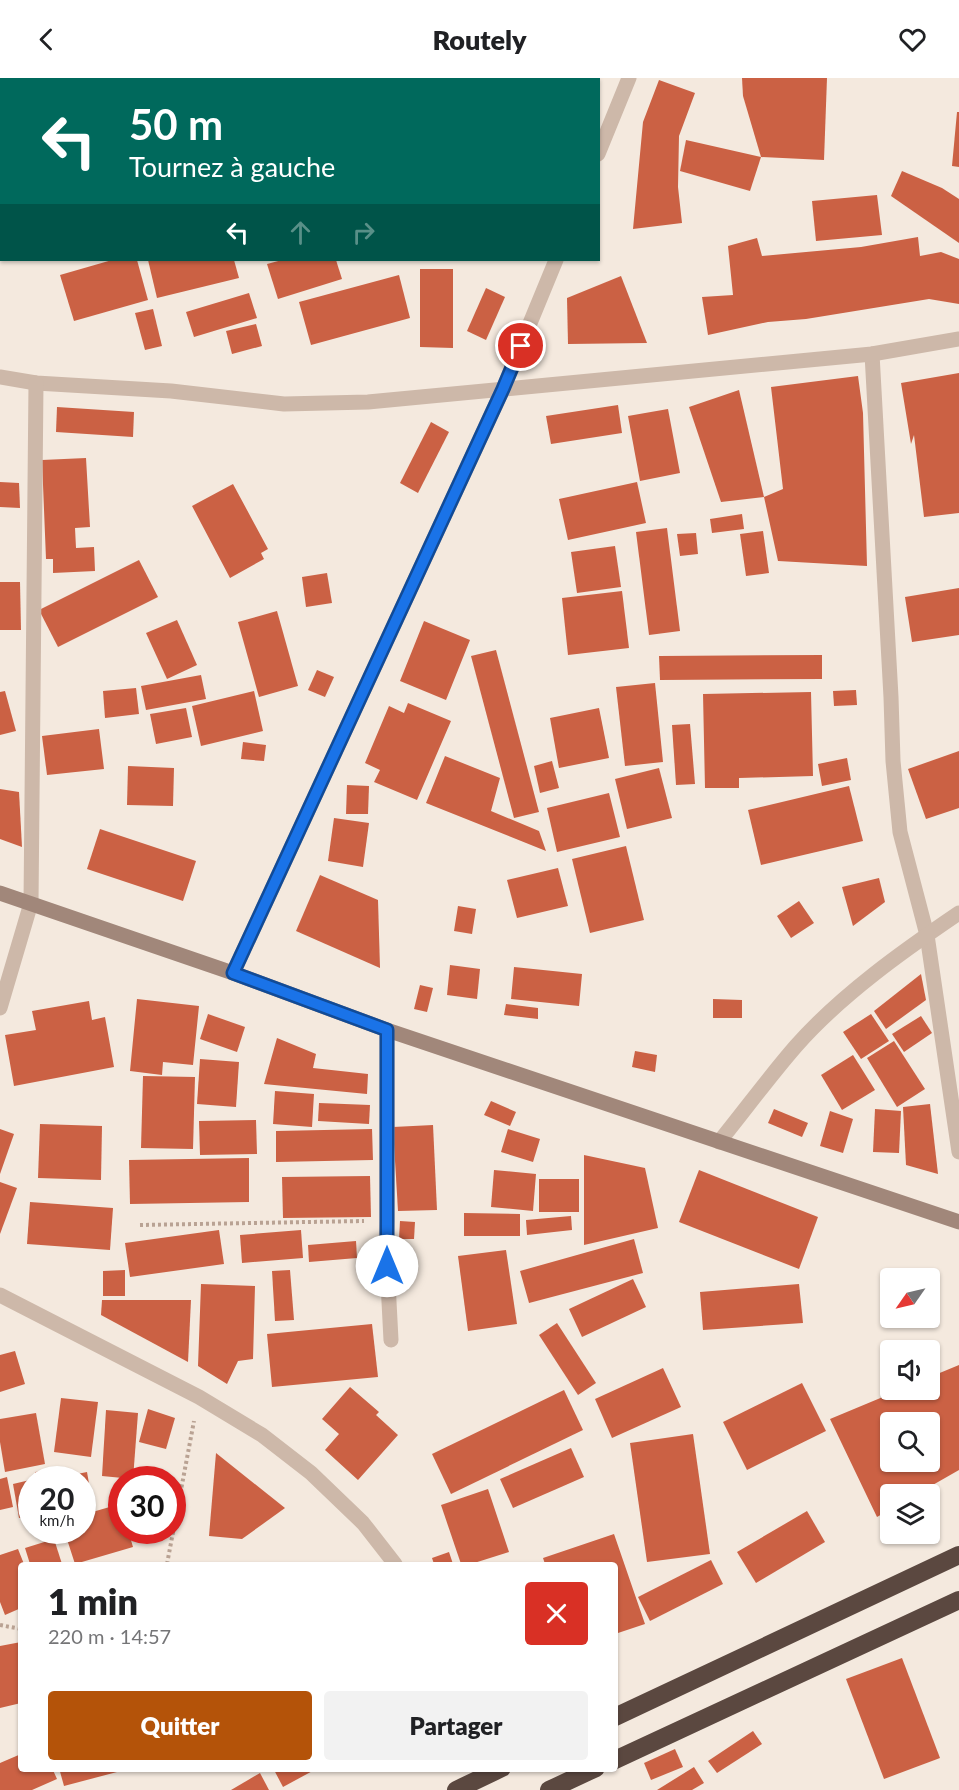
<!DOCTYPE html>
<html lang="fr">
<meta charset="utf-8">
<style>
:root{--surface:#fff;--page:#f2f2f2;--text:#202124;--muted:#757577;--accent:#b45309}
body{margin:0;font-family:Lato,sans-serif;background:var(--page);color:var(--text);height:100vh;display:flex;flex-direction:column;font-size:22px;white-space:nowrap}
*{box-sizing:border-box;margin:0}
p{font-size:20px;color:var(--muted)}
.icon{flex:none;width:33px;height:33px;fill:none;stroke:currentColor;stroke-width:2;stroke-linecap:round;stroke-linejoin:round}
.map{position:relative;flex:1;overflow:hidden}
.panel{position:absolute;left:18px;top:1484px;width:600px;height:210px;display:flex;flex-direction:column;background:var(--surface);border-radius:6px;box-shadow:0 2px 4px #0004}
.panel>*{flex:none}
.banner{position:absolute;left:0px;top:0px;width:600px;height:183px;box-shadow:0 2px 4px #0004;background:#00695c;color:#fff;overflow:hidden}
.needle{width:39px;rotate:236deg}
.controls{position:absolute;left:880px;top:1190px;display:grid;gap:12px}
.controls a{display:grid;place-items:center;width:60px;height:60px;border-radius:6px;background:var(--surface);box-shadow:0 2px 4px #0004;font-size:30px}
.speed{position:absolute;left:18px;top:1388px;display:flex;gap:12px;font-size:30px;font-weight:700;text-align:center}
.speed>*{display:grid;place-content:center;width:78px;height:78px;border-radius:50%;background:var(--surface);box-shadow:0 2px 4px #0004;line-height:1}
.speed small{font-size:15px;font-weight:400}
.speed .limit{border:9px solid #d22;background:#fff;color:#111}
.pin{position:absolute;display:grid;place-items:center;width:51px;height:51px;color:#fff;margin:-26px;border:3px solid #fff;border-radius:50%;box-shadow:0 2px 6px #0007}
.me{position:absolute;width:66px;margin:-33px;rotate:0deg;stroke-linejoin:round;filter:drop-shadow(0 0 4px #0008)}
.turn{display:flex;align-items:center;gap:21px;height:126px;padding:0 30px;font-size:27px}
.turn .icon{width:78px;height:78px;stroke-width:2.5}
.turn b{display:block;font-size:42px;line-height:51px}
.lanes{display:flex;align-items:center;height:57px;padding:0 30px;background:#0003;justify-content:center;gap:30px;direction:ltr}
.lanes .off{opacity:.35}
.round{display:grid;place-items:center;flex:none;width:63px;height:63px;border-radius:6px;background:var(--page)}
.head{display:flex;align-items:center;justify-content:space-between;height:102px;padding:0 30px}
h1{font-size:36px;font-weight:800;line-height:45px}
.primary-button{display:flex;gap:12px;margin-top:auto;padding:12px 30px}
.primary-button a{flex:1;height:69px;border-radius:6px;background:var(--accent);color:#fff;font-size:24px;font-weight:800;line-height:69px;text-align:center}
.primary-button a+a{background:var(--page);color:var(--text)}
header{display:flex;justify-content:space-between;align-items:center;height:78px;padding:0 30px;background:var(--surface);font-size:27px;font-weight:800}
.map>svg:first-child{display:block}
</style>
<header><svg class="icon" aria-label="back" viewBox="0 0 24 24"><path d="M15 5l-7 7 7 7"/></svg>Routely<svg class="icon" aria-label="heart" viewBox="0 0 24 24"><path d="M12 20l-8-8c-3-5 5-10 8-4 3-6 11-1 8 4z"/></svg></header>
<div class="map">
<svg width="959" height="1712" viewBox="0 0 959 1712">
<rect width="100%" height="100%" fill="#f4e9de"/>
<g fill="#cb6144" fill-rule="evenodd">
<polygon points="742,0 827,0 824,82 761,79 743,18"/>
<polygon points="659,2 695,15 679,58 678,109 682,145 633,151 643,44"/>
<polygon points="957,34 959,34 959,89 952,88"/>
<polygon points="686,62 761,79 750,113 680,93"/>
<polygon points="902,93 942,110 959,121 959,165 891,118"/>
<polygon points="877,117 882,157 816,163 812,123"/>
<polygon points="918,159 920,178 941,174 959,181 959,226 929,221 806,241 768,244 708,257 702,219 733,217 728,168 757,160 762,178 861,169"/>
<polygon points="112,182 137,182 148,222 74,243 60,197"/>
<polygon points="148,182 234,182 239,200 157,220"/>
<polygon points="282,182 336,182 342,201 278,221 267,186"/>
<polygon points="420,191 453,191 453,270 420,269"/>
<polygon points="399,197 410,240 311,267 299,224"/>
<polygon points="621,198 647,265 568,266 567,220"/>
<polygon points="486,210 505,219 486,262 467,253"/>
<polygon points="249,215 257,240 194,259 186,234"/>
<polygon points="153,231 162,268 145,272 135,235"/>
<polygon points="256,246 262,268 232,276 226,253"/>
<polygon points="959,295 959,435 924,439 914,357 911,366 901,305"/>
<polygon points="858,298 863,335 867,488 778,483 764,419 783,411 771,309"/>
<polygon points="739,312 764,419 721,424 689,329"/>
<polygon points="618,327 622,355 551,366 546,338"/>
<polygon points="57,329 134,334 133,359 56,354"/>
<polygon points="668,331 680,395 640,403 628,338"/>
<polygon points="431,344 449,354 418,415 400,405"/>
<polygon points="86,380 90,449 75,450 76,470 94,469 95,493 53,495 53,481 46,481 42,382"/>
<polygon points="0,404 19,405 20,430 0,429"/>
<polygon points="637,404 646,445 568,462 559,421"/>
<polygon points="233,406 268,471 261,475 264,481 230,500 192,428"/>
<polygon points="742,436 744,451 712,455 710,441"/>
<polygon points="667,450 680,553 649,557 636,454"/>
<polygon points="763,453 769,495 746,498 740,456"/>
<polygon points="696,455 698,476 680,478 677,456"/>
<polygon points="615,468 621,509 577,515 571,474"/>
<polygon points="139,482 158,519 58,569 39,532"/>
<polygon points="327,495 332,525 306,529 302,499"/>
<polygon points="0,504 20,504 21,552 0,552"/>
<polygon points="959,510 959,557 912,564 905,519"/>
<polygon points="622,513 629,570 568,577 562,520"/>
<polygon points="277,533 298,608 259,619 238,544"/>
<polygon points="177,542 197,587 167,601 146,555"/>
<polygon points="424,543 470,562 446,622 400,603"/>
<polygon points="496,572 539,734 514,740 471,578"/>
<polygon points="822,577 822,601 660,602 659,578"/>
<polygon points="317,592 334,599 325,619 308,612"/>
<polygon points="201,597 206,621 146,632 141,608"/>
<polygon points="655,605 663,684 625,688 616,609"/>
<polygon points="136,610 139,636 105,640 103,613"/>
<polygon points="856,612 857,627 834,628 833,613"/>
<polygon points="5,613 16,653 0,657 0,614"/>
<polygon points="254,613 263,653 201,668 192,628"/>
<polygon points="811,614 813,698 739,700 739,710 705,710 703,616"/>
<polygon points="408,625 451,643 417,722 374,704 380,692 365,685 389,628 404,635"/>
<polygon points="186,630 192,659 156,666 150,636"/>
<polygon points="599,630 609,680 559,690 550,640"/>
<polygon points="690,646 695,706 676,707 672,647"/>
<polygon points="99,651 104,691 47,697 42,658"/>
<polygon points="243,664 266,667 264,683 241,681"/>
<polygon points="959,673 959,730 926,741 908,691"/>
<polygon points="445,678 500,700 491,733 539,753 546,773 426,725"/>
<polygon points="847,680 851,702 822,708 818,686"/>
<polygon points="552,683 559,710 540,715 534,688"/>
<polygon points="128,688 174,690 173,728 127,727"/>
<polygon points="659,690 672,740 627,751 615,701"/>
<polygon points="347,707 369,708 368,736 346,736"/>
<polygon points="849,708 863,763 761,787 748,732"/>
<polygon points="0,711 19,714 22,769 0,761"/>
<polygon points="609,715 620,759 557,774 547,730"/>
<polygon points="334,740 369,745 363,789 328,783"/>
<polygon points="100,751 196,783 183,823 87,791"/>
<polygon points="626,768 644,842 590,855 572,781"/>
<polygon points="558,790 568,828 517,840 507,802"/>
<polygon points="320,797 378,822 380,890 296,853"/>
<polygon points="879,800 885,824 853,848 842,809"/>
<polygon points="799,823 814,845 791,860 777,838"/>
<polygon points="458,828 476,831 472,856 454,853"/>
<polygon points="450,887 480,891 477,921 447,917"/>
<polygon points="514,889 582,896 579,928 511,921"/>
<polygon points="921,896 926,922 886,951 874,933"/>
<polygon points="420,907 433,910 427,934 414,931"/>
<polygon points="137,921 199,928 193,987 163,984 162,997 130,993"/>
<polygon points="713,921 742,922 742,940 713,940"/>
<polygon points="89,923 92,942 105,939 114,989 14,1008 5,957 36,952 32,933"/>
<polygon points="506,926 538,930 538,941 504,937"/>
<polygon points="208,936 245,949 237,974 200,961"/>
<polygon points="871,936 889,963 861,981 843,954"/>
<polygon points="921,938 932,955 904,974 892,956"/>
<polygon points="277,960 316,976 313,990 368,996 367,1016 264,1006"/>
<polygon points="894,963 925,1011 897,1029 867,980"/>
<polygon points="635,973 657,977 655,994 632,989"/>
<polygon points="853,977 875,1012 842,1032 821,997"/>
<polygon points="200,981 239,984 236,1029 197,1026"/>
<polygon points="143,998 195,999 193,1071 141,1070"/>
<polygon points="275,1013 314,1016 312,1049 273,1046"/>
<polygon points="491,1023 516,1034 510,1048 484,1037"/>
<polygon points="319,1025 370,1027 369,1046 318,1043"/>
<polygon points="930,1026 938,1096 906,1087 903,1029"/>
<polygon points="774,1031 808,1045 802,1059 768,1045"/>
<polygon points="875,1031 901,1033 899,1075 873,1074"/>
<polygon points="830,1033 853,1041 843,1075 820,1068"/>
<polygon points="256,1042 257,1076 200,1077 199,1043"/>
<polygon points="40,1046 102,1048 101,1102 38,1100"/>
<polygon points="433,1047 437,1132 398,1133 393,1049"/>
<polygon points="0,1051 14,1056 0,1096"/>
<polygon points="372,1051 373,1082 276,1084 276,1053"/>
<polygon points="508,1051 540,1061 533,1084 501,1074"/>
<polygon points="584,1077 645,1090 658,1150 584,1167"/>
<polygon points="249,1080 249,1124 130,1126 129,1082"/>
<polygon points="494,1092 536,1096 533,1133 491,1129"/>
<polygon points="699,1092 818,1139 799,1191 679,1144"/>
<polygon points="370,1098 371,1139 283,1140 282,1099"/>
<rect x="539" y="1101" width="40" height="33"/>
<polygon points="0,1104 17,1110 0,1156"/>
<polygon points="30,1124 113,1130 110,1172 27,1166"/>
<polygon points="464,1135 520,1136 520,1158 464,1158"/>
<polygon points="571,1138 572,1152 527,1157 526,1142"/>
<polygon points="400,1143 415,1144 414,1161 399,1161"/>
<polygon points="219,1152 224,1186 130,1199 125,1165"/>
<polygon points="301,1152 303,1180 242,1185 240,1157"/>
<polygon points="634,1161 643,1195 529,1225 520,1193"/>
<polygon points="356,1163 357,1180 309,1184 308,1167"/>
<polygon points="506,1172 517,1246 468,1253 458,1178"/>
<polygon points="125,1192 125,1218 103,1218 103,1193"/>
<polygon points="290,1192 294,1242 275,1243 272,1193"/>
<polygon points="633,1201 646,1229 582,1259 569,1231"/>
<polygon points="201,1206 255,1208 253,1281 238,1283 227,1306 198,1288"/>
<polygon points="799,1206 803,1245 703,1252 700,1214"/>
<polygon points="102,1222 191,1222 188,1284 101,1237"/>
<polygon points="557,1245 596,1305 578,1317 539,1257"/>
<polygon points="372,1246 378,1299 272,1309 267,1256"/>
<polygon points="15,1273 25,1306 0,1314 0,1277"/>
<path d="M959 1287V1392L917 1416H891V1431L877 1439 830 1341 902 1311H930V1299ZM891 1344H930V1383H891Z"/>
<polygon points="663,1290 681,1329 612,1360 595,1321"/>
<polygon points="802,1305 826,1353 747,1392 723,1344"/>
<polygon points="350,1309 379,1334 376,1337 398,1357 358,1402 325,1372 339,1356 322,1341"/>
<polygon points="564,1312 583,1352 451,1416 432,1376"/>
<polygon points="61,1320 98,1324 91,1379 54,1374"/>
<polygon points="148,1331 175,1340 166,1371 139,1364"/>
<polygon points="106,1332 138,1335 133,1401 102,1398"/>
<polygon points="36,1335 45,1386 5,1394 0,1364 0,1341"/>
<polygon points="693,1356 710,1476 647,1484 630,1365"/>
<polygon points="571,1370 584,1399 513,1430 500,1401"/>
<polygon points="216,1375 285,1430 242,1461 209,1458"/>
<polygon points="52,1392 53,1401 36,1401 35,1394"/>
<polygon points="87,1394 92,1423 82,1425 82,1401 57,1400"/>
<polygon points="7,1399 13,1429 0,1432 0,1401"/>
<polygon points="30,1402 32,1438 19,1440 13,1406"/>
<polygon points="488,1411 509,1474 471,1486 461,1486 441,1427"/>
<polygon points="120,1426 122,1452 128,1452 133,1469 75,1486 64,1452 82,1452 82,1437"/>
<polygon points="807,1433 825,1464 756,1505 737,1474"/>
<polygon points="614,1456 645,1546 615,1556 615,1486 545,1486 543,1480"/>
<polygon points="54,1461 62,1486 30,1486 25,1470"/>
<polygon points="18,1471 24,1486 21,1486 21,1530 5,1537 0,1524 0,1477"/>
<polygon points="449,1474 453,1486 434,1486 432,1480"/>
<polygon points="711,1482 723,1506 650,1543 638,1519"/>
<polygon points="21,1564 21,1625 0,1630 0,1568"/>
<polygon points="902,1580 940,1680 884,1701 846,1601"/>
<polygon points="753,1653 762,1666 717,1695 708,1683"/>
<polygon points="675,1671 683,1689 651,1702 644,1685"/>
<polygon points="21,1676 21,1690 52,1690 57,1701 32,1712 0,1712 0,1685"/>
<polygon points="694,1689 704,1705 692,1712 657,1712"/>
<polygon points="59,1690 116,1690 117,1694 64,1708"/>
<polygon points="273,1690 318,1690 283,1709"/>
<polygon points="260,1695 269,1712 231,1712"/>
</g>
<g fill="none" stroke-linecap="round" stroke-linejoin="round">
<g stroke="#b9a293" stroke-width="4" stroke-dasharray="3 3" stroke-linecap="butt">
<polyline points="140,1147 364,1143"/>
<polyline points="167,1486 194,1343"/>
<polyline points="0,1547 21,1551"/>
</g>
<g stroke="#cdb8a9" stroke-width="15">
<polyline points="598,76 629,0"/>
<polyline points="872,276 891,619 893,683 900,754 927,857 959,1074"/>
<polyline points="0,299 36,305 171,313 284,326 368,324 872,276 959,261"/>
<polyline points="233,895 503,311 556,182"/>
<polyline points="0,930 31,825 36,305"/>
<polyline points="387,952 387,1143 386,1166 391,1262"/>
<path d="M719 1064C745 1032 769 999 796 968 841 917 903 873 959 835"/>
<polyline points="0,1217 199,1319 262,1357 311,1395 363,1445 395,1486"/>
</g>
<polyline stroke="#a1877a" stroke-width="15" points="0,815 233,895 387,952 959,1144"/>
<g stroke="#5b4840" stroke-width="18">
<polyline points="615,1639 959,1477"/>
<polyline points="615,1682 959,1522"/>
<polyline points="456,1712 502,1690"/>
<polyline points="549,1712 596,1690"/>
</g>
</g>
<g fill="none" stroke-linecap="round" stroke-linejoin="round">
<defs>
<polyline id="route" points="387,1188 387,952 233,895 503,311 521,268"/>
</defs>
<use href="#route" stroke="#114b97" stroke-width="15"/>
<use href="#route" stroke="#1a73e8" stroke-width="10"/>
</g>
</svg>
<div class="controls">
<a><svg class="needle" viewBox="-14 -14 28 28"><path d="M0-13l5 13h-10z" fill="#e53935"/><path d="M0 13l5-13h-10z" fill="#757577"/></svg></a>
<a><svg class="icon" aria-label="sound" viewBox="0 0 24 24"><path d="M4 9h4l5-4v14l-5-4H4zM17 9q2 3 0 6"/></svg></a>
<a><svg class="icon" aria-label="search" viewBox="0 0 24 24"><circle cx="10" cy="10" r="6"/><path d="M15 15l6 6"/></svg></a>
<a><svg class="icon" aria-label="layers" viewBox="0 0 24 24"><path d="M12 4l9 5-9 5-9-5zM3 14l9 5 9-5"/></svg></a>
</div>
<div class="speed"><div>20<small>km/h</small></div><div class="limit">30</div></div>
<div class="pin" style="left:521px;top:268px;background:#d93025"><svg class="icon" aria-label="arrive" viewBox="0 0 24 24"><path d="M6 21V4h12l-3 4 3 4H6"/></svg></div>
<svg class="me" style="left:387px;top:1188px" viewBox="-20 -20 40 40"><circle r="19" fill="#fff"/><path d="M0-13L10 11 0 6-10 11z" fill="#1a73e8"/></svg>
<div class="banner">
<div class="turn"><svg class="icon" aria-label="left" viewBox="0 0 24 24"><path d="M17 20v-9H6M10 6l-5 5 5 5"/></svg><div><b>50 m</b>Tournez à gauche</div></div>
<div class="lanes"><svg class="icon" aria-label="left" viewBox="0 0 24 24"><path d="M17 20v-9H6M10 6l-5 5 5 5"/></svg><svg class="icon off" aria-label="ahead" viewBox="0 0 24 24"><path d="M12 20V5M6 11l6-6 6 6"/></svg><svg class="icon off" aria-label="right" viewBox="0 0 24 24"><path d="M7 20v-9h11M14 6l5 5-5 5"/></svg></div>
</div>
<section class="panel">
<div class="head"><div><h1>1 min</h1><p>220 m · 14:57</p></div><a class="round" style="background:#d93025;color:#fff"><svg class="icon" aria-label="close" viewBox="0 0 24 24"><path d="M6 6l12 12M18 6L6 18"/></svg></a></div>
<div class="primary-button"><a>Quitter</a><a>Partager</a></div>
</section>
</div>
